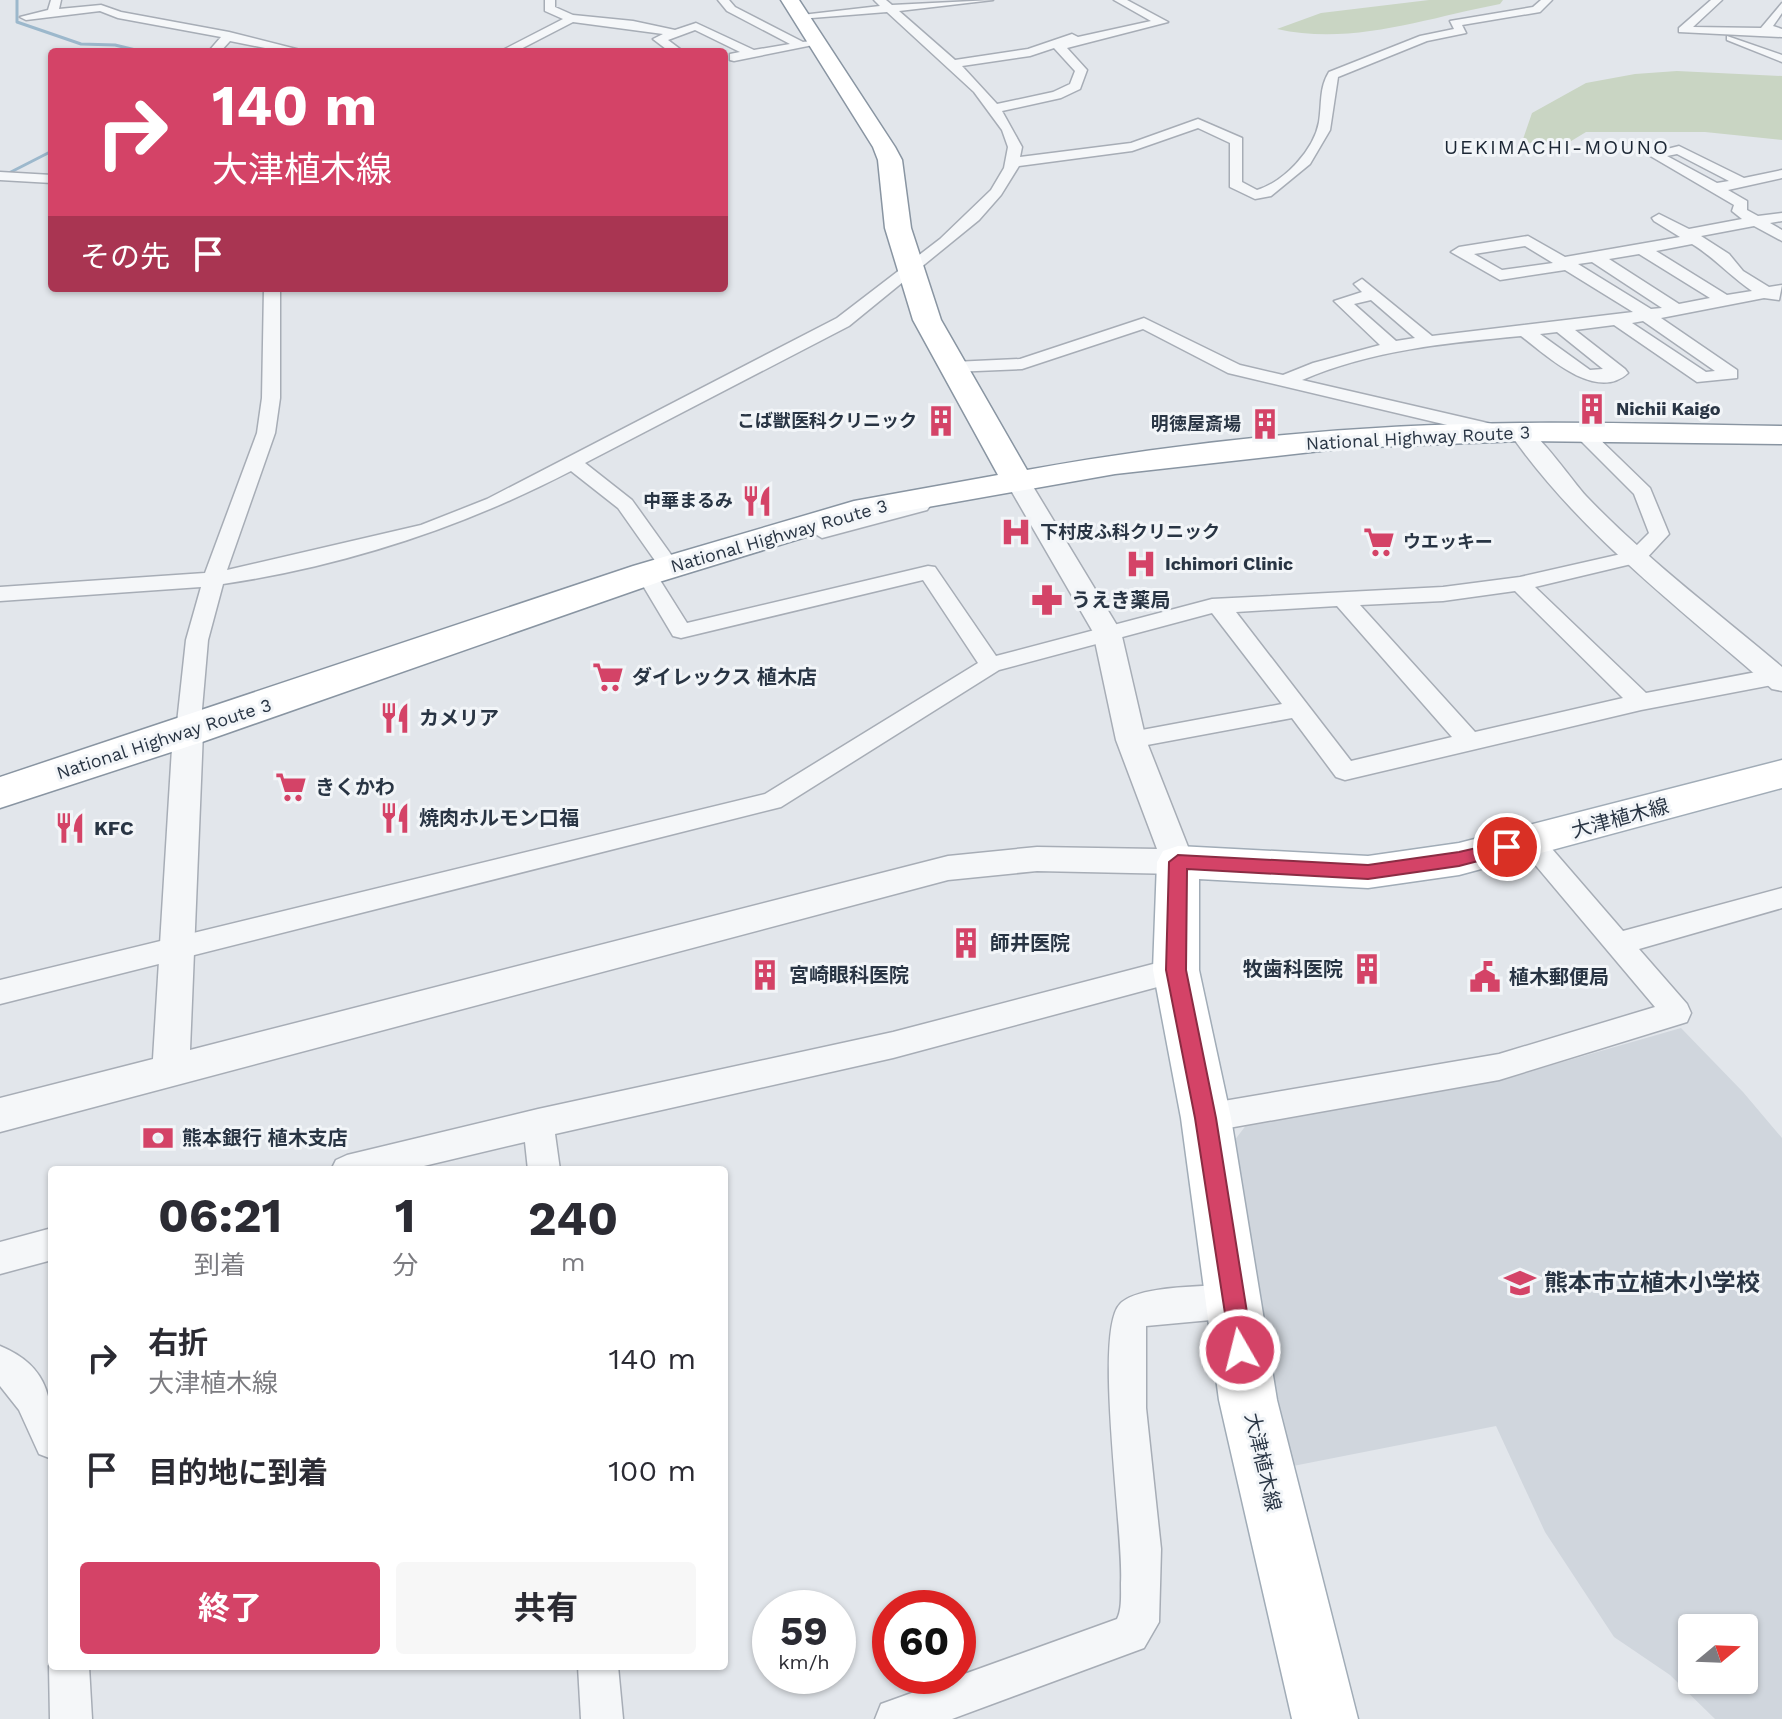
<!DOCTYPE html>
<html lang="ja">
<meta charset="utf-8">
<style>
:root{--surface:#fff;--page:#f7f7f7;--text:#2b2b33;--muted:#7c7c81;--accent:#d44367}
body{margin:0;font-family:"Work Sans","Noto Sans JP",sans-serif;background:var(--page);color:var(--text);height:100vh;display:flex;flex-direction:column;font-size:30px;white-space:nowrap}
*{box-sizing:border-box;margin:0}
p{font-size:26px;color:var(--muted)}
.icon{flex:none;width:44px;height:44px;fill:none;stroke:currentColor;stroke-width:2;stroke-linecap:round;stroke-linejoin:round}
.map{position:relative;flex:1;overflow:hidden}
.details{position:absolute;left:48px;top:1166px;width:680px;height:504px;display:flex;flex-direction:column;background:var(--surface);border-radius:8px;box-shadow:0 2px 6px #0004}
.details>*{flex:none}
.hud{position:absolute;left:48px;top:48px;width:680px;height:244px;border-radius:8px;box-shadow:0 2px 6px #0004;background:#d44367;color:#fff;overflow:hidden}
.needle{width:52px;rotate:71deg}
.buttons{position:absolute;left:1678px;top:1614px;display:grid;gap:16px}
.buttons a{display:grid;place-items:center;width:80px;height:80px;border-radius:8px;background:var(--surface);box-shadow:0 2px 6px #0004;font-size:40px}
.speed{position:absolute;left:752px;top:1590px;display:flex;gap:16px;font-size:40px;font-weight:700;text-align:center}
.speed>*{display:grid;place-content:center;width:104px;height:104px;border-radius:50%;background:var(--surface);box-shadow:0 2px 6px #0004;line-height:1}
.speed small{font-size:20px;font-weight:400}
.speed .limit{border:12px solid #d22;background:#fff;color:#111}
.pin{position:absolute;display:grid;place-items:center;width:68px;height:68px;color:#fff;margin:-34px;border:4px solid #fff;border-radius:50%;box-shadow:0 2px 8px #0007}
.me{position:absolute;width:88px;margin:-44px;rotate:352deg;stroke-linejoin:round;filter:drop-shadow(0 0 6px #0008)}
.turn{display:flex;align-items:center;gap:28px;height:168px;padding:0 32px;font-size:36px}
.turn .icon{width:104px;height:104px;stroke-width:2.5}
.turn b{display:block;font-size:56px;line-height:68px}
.then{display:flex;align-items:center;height:76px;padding:0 32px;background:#0003;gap:16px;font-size:30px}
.eta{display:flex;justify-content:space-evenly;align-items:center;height:136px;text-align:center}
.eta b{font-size:48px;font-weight:700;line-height:56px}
.cta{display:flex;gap:16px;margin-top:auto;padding:16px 32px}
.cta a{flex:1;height:92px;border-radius:8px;background:var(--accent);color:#fff;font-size:32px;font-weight:700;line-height:92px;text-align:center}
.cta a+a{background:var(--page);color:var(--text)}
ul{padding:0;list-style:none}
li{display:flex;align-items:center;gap:24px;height:112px;padding:0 32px}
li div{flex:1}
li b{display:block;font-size:30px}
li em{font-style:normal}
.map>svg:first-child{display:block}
</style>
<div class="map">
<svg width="1782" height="1719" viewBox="0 0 1782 1719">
<rect width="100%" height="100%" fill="#e2e6eb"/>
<path fill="#d0d6dd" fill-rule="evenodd" d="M1681 1028 1743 1092 1782 1138V1719H1715L1670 1675 1614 1637 1545 1532 1496 1426 1288 1467 1234 1141 1247 1124 1507 1078ZM1692 1628H1744V1680H1692Z"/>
<g fill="#c9d5c3">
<path d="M1429 0H1503L1500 4C1426 18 1352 46 1277 29L1321 13Z"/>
<polygon points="1677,71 1782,76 1782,140 1705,132 1586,132 1563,146 1522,142 1532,113 1586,83 1635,74"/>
</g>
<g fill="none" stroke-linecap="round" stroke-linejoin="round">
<g stroke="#9cb8cc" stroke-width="3">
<polyline points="17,0 17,22 81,44 115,45 144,52"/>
<polyline points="5,175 52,151"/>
</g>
<defs>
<g id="minor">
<polygon points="51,0 61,0 59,9 101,5 121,12 229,32 308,52 285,52 230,41 220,52 208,52 221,37 118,18 100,11 26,20 20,17 48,10"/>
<polygon points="545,0 555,0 555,7 573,15 633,21 675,30 696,23 754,50 790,44 727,11 718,0 729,0 735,7 803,42 817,40 823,43 734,61 730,60 730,54 740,52 695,30 668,40 684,52 670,52 653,39 663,34 573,22 515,52 499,52 563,19 545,11"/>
<path d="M874 0H886L892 5 993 0 899 11 955 60 1028 49 1072 34 1078 37 1151 21 1114 0H1127L1168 22 1067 48 1087 70 1080 89 1061 98 1002 111 1022 147 1020 157 1131 143 1198 119 1242 138V182L1257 190C1284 182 1314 150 1319 122 1322 104 1319 88 1329 72L1420 36 1454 29 1450 21 1533 7 1541 0H1552L1540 12 1462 25 1466 33 1427 41 1338 77 1330 130 1310 164 1271 196 1255 199 1230 187V143L1198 128 1132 151 1019 166 1001 195 979 220 849 326 585 463 632 500 680 567 677 572H663L618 508 571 471C463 527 345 566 223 584L208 640 200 732 196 738H180L176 732 186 640 201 587 0 601V587L205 573 257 433 262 398 264 288H280V398L275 433 227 570 421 525 487 499 837 318 940 239 991 190 1004 168 1008 147 1002 130 974 92 887 12 799 19 793 16 880 6ZM1054 48 1075 71 1070 84 1053 92 997 104 962 66 1030 56Z"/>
<polygon points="1711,0 1722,0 1693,27 1761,28 1782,3 1782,13 1773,26 1782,29 1782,37 1679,32 1679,28"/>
<polygon points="1727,36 1782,55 1782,62 1727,40"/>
<path d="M1679 146 1744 178 1782 170V178L1728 190 1747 201V210L1758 216 1782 213V221L1770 223 1782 230V241L1754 226 1701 236 1729 254 1743 271 1769 287 1782 285 1779 300 1764 298 1661 318 1737 370V378L1697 382 1614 325 1575 330 1625 369 1628 373C1596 403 1546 355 1521 336 1446 343 1372 350 1302 380L1505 427V435L1498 437 1228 373 1143 329 1022 369 953 372 944 367 953 362 1020 359 1144 318 1240 365 1283 375 1313 363 1380 345 1334 301 1362 292 1354 284 1362 279 1432 336 1633 312 1565 270 1500 280 1451 252 1459 247 1528 236 1565 257 1680 237 1654 221 1652 218 1659 214 1689 229 1742 219 1732 211 1734 205 1647 154ZM1677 154 1729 181 1717 183 1667 156ZM1692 244C1715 258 1730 276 1752 291L1727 295 1656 251ZM1525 246 1553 263 1502 270 1474 254ZM1639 254 1710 298 1679 304 1609 259ZM1592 262 1662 308 1651 309 1578 264ZM1371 300 1415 338 1396 341 1354 304ZM1643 321 1715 371 1706 372 1632 323ZM1557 332 1603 369 1590 370 1540 334Z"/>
<polygon points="0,172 52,175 52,183 0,180"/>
<path d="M1581 426 1588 428 1650 488 1669 534 1644 561 1535 587 1646 693 1782 667V683L1641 710 1345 780 1336 777 1292 718 1131 748 1123 746 1119 740 1123 734 1131 732 1282 704 1212 613 999 670 781 807 0 1004V980L765 794 978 663 923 580 681 638 673 636 636 574 639 569H653L687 623 928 566 935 567 996 656 1212 599 1443 587 1520 577 1630 552 1649 533 1634 494 1572 432ZM1515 591 1623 698 1475 732 1360 605 1443 601ZM1337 606 1452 737 1351 761 1236 612Z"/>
<polygon points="920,500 930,506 927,510 822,538 812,532 815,528"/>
<polygon points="1531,832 1540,835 1623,931 1782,888 1782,908 1639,949 1687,1004 1691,1013 1687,1022 1499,1080 1206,1132 1195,1128 1191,1118 1195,1108 1206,1104 1499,1054 1655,1007 1522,849 1518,842 1522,835"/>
<polygon points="1176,958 1186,962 1190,970 1186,978 1176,982 893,1058 555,1134 560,1170 528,1170 525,1142 407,1170 331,1170 336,1160 347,1155 538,1109 893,1032"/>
<polygon points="52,1228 52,1260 0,1274 0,1242"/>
<path d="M1233 1284 1245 1289 1250 1301 1245 1313 1233 1318 1146 1326V1408L1161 1549 1159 1622 1144 1648 952 1719H875L881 1704 1117 1619C1122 1609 1121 1595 1121 1583 1124 1534 1093 1331 1120 1304 1138 1285 1206 1287 1233 1284Z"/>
<path d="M0 1346C56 1369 52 1409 52 1459L39 1454 19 1410 0 1386Z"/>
<polygon points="52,1659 52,1666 89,1666 92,1719 50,1719 49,1666"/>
<polygon points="578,1666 618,1666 623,1719 581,1719"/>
</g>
<g id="tertiary">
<path d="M1520 425C1537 429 1572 481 1586 496 1646 559 1716 611 1782 667V691L1772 689C1680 608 1579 533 1509 432Z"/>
<polygon points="1017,473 1029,480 1121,632 1146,740 1194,862 1189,871 1178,874 1037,871 948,880 0,1132 0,1098 153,1059 173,732 178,725 188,722 198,725 203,732 190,1050 948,856 1037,847 1157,849 1116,740 1093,632 1005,480"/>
</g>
<polygon id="primary" points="1782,760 1782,788 1459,875 1368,888 1199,879 1199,970 1231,1118 1277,1400 1358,1719 1292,1719 1219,1400 1181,1118 1153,970 1157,862 1163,851 1178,846 1368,856 1459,843"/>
<path id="trunk" d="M781 0H799L895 147 902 160 911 228 941 320 1027 470C1190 441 1356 424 1521 423 1608 422 1695 425 1782 426V444L1520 441 1347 448 1115 474 871 517 659 582 202 742 0 808V777L633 566 854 501 998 475 913 320 885 228 878 160 873 147Z"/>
</defs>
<use href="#minor" stroke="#a7adb6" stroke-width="3"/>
<use href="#tertiary" stroke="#a7adb6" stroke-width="3"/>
<use href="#primary" stroke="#a1acb7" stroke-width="3"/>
<use href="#trunk" stroke="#8995a2" stroke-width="3"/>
<use href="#minor" fill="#f5f7f9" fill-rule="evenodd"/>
<use href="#tertiary" fill="#f5f7f9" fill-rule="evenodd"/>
<use href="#primary" fill="#fff" fill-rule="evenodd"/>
<use href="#trunk" fill="#fff" fill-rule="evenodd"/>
</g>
<polygon fill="#d44367" stroke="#8a2c43" stroke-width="2" points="1507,841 1516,847 1513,852 1459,866 1368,879 1187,869 1186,970 1216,1118 1253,1350 1249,1359 1240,1363 1232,1359 1195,1118 1166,970 1169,862 1178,855 1368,865 1459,852"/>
<defs>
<symbol id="building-bare" viewBox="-9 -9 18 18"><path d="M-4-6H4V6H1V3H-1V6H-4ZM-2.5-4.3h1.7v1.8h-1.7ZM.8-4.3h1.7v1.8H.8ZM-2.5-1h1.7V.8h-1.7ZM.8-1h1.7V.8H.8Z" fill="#d44367" stroke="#f2f5f8" stroke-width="2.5" paint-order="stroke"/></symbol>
<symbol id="restaurant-bare" viewBox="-9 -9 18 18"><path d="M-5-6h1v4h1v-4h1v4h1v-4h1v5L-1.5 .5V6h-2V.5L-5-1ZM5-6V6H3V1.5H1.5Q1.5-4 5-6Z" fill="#d44367" stroke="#f2f5f8" stroke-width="2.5" paint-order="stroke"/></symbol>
<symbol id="hospital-bare" viewBox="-9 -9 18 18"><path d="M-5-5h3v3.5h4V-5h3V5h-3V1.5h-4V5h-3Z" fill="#d44367" stroke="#f2f5f8" stroke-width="2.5" paint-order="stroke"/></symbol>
<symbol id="supermarket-bare" viewBox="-9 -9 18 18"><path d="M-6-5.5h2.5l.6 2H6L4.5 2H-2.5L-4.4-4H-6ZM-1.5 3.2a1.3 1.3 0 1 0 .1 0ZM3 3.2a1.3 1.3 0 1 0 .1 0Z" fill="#d44367" stroke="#f2f5f8" stroke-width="2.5" paint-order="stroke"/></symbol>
<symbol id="pharmacy-bare" viewBox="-9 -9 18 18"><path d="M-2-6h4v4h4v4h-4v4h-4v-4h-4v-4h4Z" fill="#d44367" stroke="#f2f5f8" stroke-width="2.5" paint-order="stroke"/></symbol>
<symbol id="civic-bare" viewBox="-9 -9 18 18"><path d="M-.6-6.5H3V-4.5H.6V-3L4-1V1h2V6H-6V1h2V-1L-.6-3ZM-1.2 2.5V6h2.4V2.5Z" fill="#d44367" stroke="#f2f5f8" stroke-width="2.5" paint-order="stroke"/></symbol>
<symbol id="bank-bare" viewBox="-9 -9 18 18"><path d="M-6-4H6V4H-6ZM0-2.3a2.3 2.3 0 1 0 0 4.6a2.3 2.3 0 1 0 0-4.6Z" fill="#d44367" stroke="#f2f5f8" stroke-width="2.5" paint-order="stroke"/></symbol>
<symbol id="school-bare" viewBox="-9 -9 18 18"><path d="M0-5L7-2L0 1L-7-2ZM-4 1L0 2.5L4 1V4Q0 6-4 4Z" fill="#d44367" stroke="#f2f5f8" stroke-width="2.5" paint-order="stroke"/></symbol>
</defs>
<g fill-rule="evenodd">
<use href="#building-bare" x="1570" y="387" width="44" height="44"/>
<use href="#building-bare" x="919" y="399" width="44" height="44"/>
<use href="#building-bare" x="1243" y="402" width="44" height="44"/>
<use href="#restaurant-bare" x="735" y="479" width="44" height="44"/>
<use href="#hospital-bare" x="994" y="510" width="44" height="44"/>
<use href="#supermarket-bare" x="1357" y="520" width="44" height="44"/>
<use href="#hospital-bare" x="1119" y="542" width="44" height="44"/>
<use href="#pharmacy-bare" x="1025" y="578" width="44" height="44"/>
<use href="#supermarket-bare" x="586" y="655" width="44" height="44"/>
<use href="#restaurant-bare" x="373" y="696" width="44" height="44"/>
<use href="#supermarket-bare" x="269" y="765" width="44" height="44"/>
<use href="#restaurant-bare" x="373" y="796" width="44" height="44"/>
<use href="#restaurant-bare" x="48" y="806" width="44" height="44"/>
<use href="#building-bare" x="944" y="921" width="44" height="44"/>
<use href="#building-bare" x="1345" y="947" width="44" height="44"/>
<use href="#building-bare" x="743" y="953" width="44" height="44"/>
<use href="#civic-bare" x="1463" y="955" width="44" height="44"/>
<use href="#bank-bare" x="136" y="1116" width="44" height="44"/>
<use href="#school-bare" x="1498" y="1261" width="44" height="44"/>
</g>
<g text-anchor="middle" stroke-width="6" stroke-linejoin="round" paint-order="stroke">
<g font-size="18" font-weight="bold" fill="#293544" stroke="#f2f5f8" text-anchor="start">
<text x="1616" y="415">Nichii Kaigo</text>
<text x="917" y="427" text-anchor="end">こば獣医科クリニック</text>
<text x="1241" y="430" text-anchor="end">明徳屋斎場</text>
<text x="733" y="507" text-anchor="end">中華まるみ</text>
<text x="1040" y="538">下村皮ふ科クリニック</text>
<text x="1403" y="548">ウエッキー</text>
<text x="1165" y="570">Ichimori Clinic</text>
</g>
<g font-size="18" fill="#293544" stroke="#f2f5f8">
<text transform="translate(1418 438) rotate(-3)" y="6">National Highway Route 3</text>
<text transform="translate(779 536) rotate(-16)" y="6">National Highway Route 3</text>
<text transform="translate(164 739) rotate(-18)" y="6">National Highway Route 3</text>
</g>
<g font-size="20" letter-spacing="2" fill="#1b2634" stroke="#f2f5f8">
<text x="1557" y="154">UEKIMACHI-MOUNO</text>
</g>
<g font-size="20" font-weight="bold" fill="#293544" stroke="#f2f5f8" text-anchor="start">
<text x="1071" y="607">うえき薬局</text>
<text x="632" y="684">ダイレックス 植木店</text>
<text x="419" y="725">カメリア</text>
<text x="315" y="794">きくかわ</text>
<text x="419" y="825">焼肉ホルモン口福</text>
<text x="94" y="835">KFC</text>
<text x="990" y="950">師井医院</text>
<text x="1343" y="976" text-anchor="end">牧歯科医院</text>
<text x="789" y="982">宮崎眼科医院</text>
<text x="1509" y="984">植木郵便局</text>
<text x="182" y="1145">熊本銀行 植木支店</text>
</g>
<g font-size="20" fill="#293544" stroke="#f2f5f8">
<text transform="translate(1620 818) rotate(-15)" y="7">大津植木線</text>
<text transform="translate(1263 1462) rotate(77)" y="7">大津植木線</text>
</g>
<g font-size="24" font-weight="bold" fill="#293544" stroke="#f2f5f8" text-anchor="start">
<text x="1544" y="1291">熊本市立植木小学校</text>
</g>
</g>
</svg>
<div class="buttons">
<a><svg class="needle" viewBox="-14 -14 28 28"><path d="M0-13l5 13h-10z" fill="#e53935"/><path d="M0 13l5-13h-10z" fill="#7c7c81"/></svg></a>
</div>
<div class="speed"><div>59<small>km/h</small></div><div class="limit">60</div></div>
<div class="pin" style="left:1507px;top:847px;background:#d93025"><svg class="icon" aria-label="arrive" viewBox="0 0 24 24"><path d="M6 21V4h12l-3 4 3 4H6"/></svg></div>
<svg class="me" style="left:1240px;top:1350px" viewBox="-20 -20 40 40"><circle r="17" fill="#d44367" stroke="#fff" stroke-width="3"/><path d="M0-11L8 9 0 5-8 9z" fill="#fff"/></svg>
<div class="hud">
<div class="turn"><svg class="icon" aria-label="right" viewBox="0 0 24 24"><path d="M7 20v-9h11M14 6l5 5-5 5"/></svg><div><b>140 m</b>大津植木線</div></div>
<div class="then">その先<svg class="icon" aria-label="arrive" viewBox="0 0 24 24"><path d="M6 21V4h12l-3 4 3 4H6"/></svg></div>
</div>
<section class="details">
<div class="eta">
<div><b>06:21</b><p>到着</p></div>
<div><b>1</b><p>分</p></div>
<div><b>240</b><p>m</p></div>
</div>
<ul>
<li><svg class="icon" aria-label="right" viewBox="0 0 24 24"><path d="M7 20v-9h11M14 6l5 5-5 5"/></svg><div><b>右折</b><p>大津植木線</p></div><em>140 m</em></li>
<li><svg class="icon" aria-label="arrive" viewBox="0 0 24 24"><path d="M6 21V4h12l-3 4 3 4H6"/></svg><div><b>目的地に到着</b></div><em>100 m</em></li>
</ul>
<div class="cta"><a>終了</a><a>共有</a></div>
</section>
</div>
